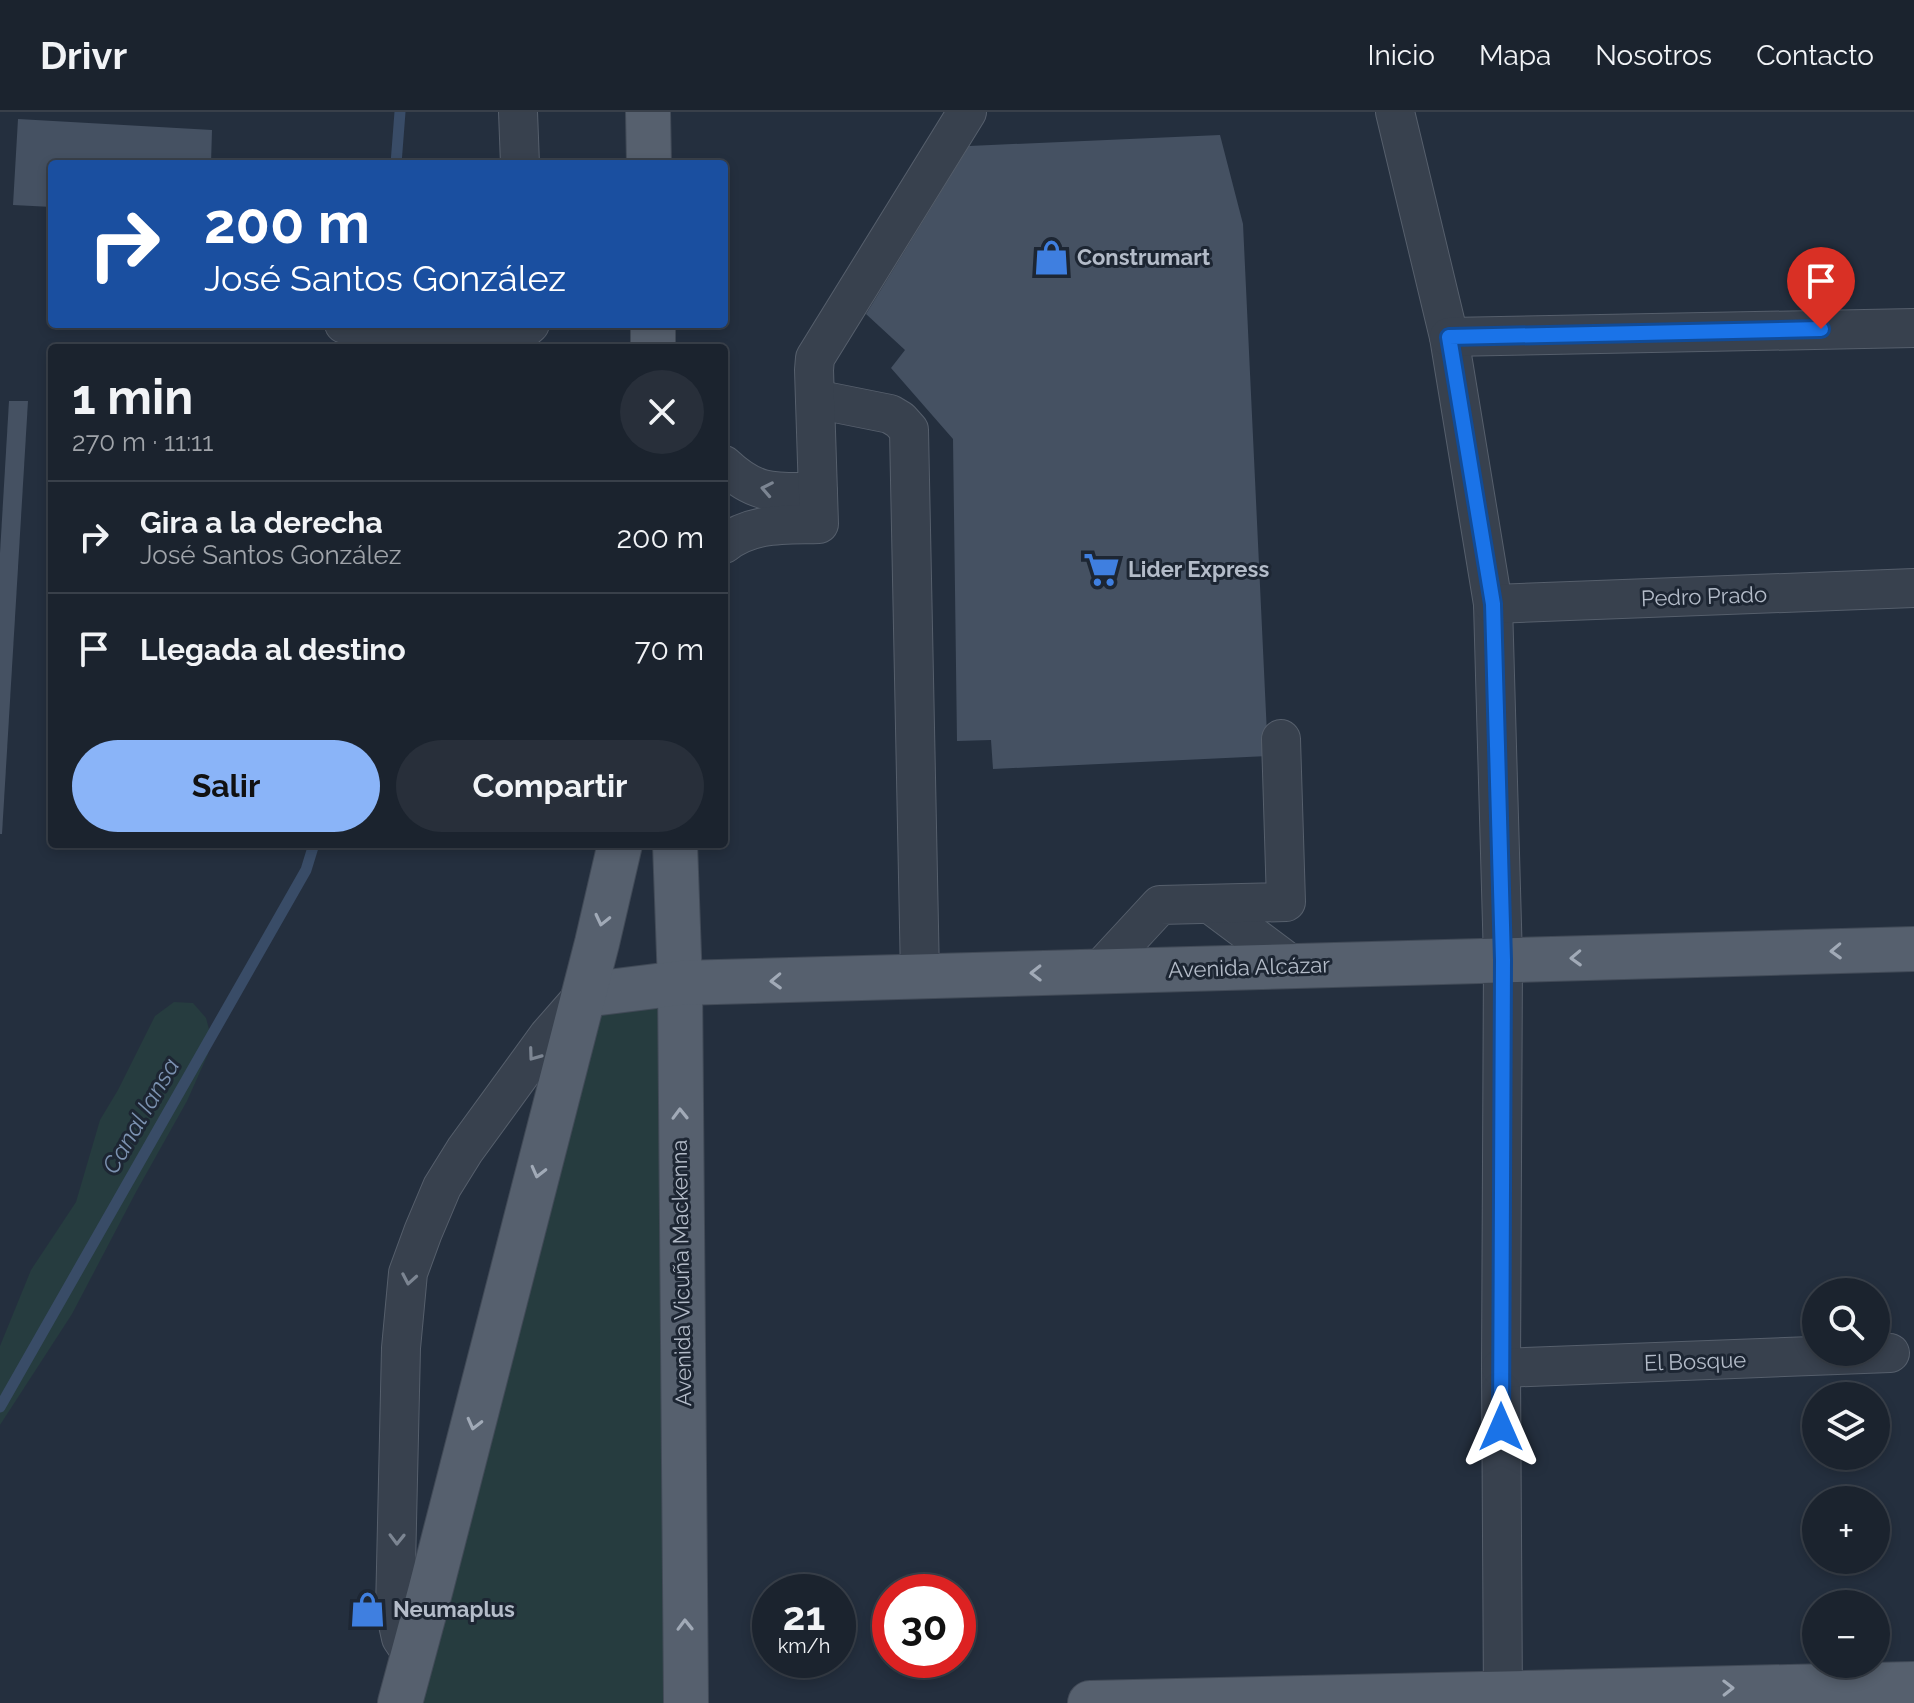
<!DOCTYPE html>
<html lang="es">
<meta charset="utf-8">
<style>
:root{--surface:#1b232e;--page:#282f3a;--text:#f1f3f6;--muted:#a0a4aa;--line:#39404a;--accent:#8ab4f8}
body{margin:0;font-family:Raleway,sans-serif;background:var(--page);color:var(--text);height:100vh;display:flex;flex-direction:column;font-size:30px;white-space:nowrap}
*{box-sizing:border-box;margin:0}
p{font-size:26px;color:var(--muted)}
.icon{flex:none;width:44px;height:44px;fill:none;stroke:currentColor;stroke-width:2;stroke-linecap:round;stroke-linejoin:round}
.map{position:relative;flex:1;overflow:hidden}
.drawer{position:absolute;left:48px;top:232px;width:680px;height:504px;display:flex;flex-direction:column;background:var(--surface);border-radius:8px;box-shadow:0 4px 12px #0003,0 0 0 2px var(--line)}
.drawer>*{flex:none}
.guide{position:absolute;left:48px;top:48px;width:680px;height:168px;border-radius:8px;box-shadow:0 4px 12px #0003,0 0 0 2px var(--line);background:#1a4fa0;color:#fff;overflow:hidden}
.tools{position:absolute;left:1802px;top:1166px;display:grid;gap:16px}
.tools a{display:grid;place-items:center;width:88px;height:88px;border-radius:50%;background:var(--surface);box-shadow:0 4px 12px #0003,0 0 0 2px var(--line);font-size:40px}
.speed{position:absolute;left:752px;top:1462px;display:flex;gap:16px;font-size:40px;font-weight:700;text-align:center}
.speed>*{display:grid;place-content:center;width:104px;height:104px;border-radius:50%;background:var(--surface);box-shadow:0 4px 12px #0003,0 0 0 2px var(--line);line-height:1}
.speed small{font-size:20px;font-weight:400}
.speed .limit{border:12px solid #d22;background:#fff;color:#111}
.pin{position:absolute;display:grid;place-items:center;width:68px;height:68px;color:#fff;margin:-82px -34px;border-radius:50% 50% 50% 0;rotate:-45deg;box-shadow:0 0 8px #0007}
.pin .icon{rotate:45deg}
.me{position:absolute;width:88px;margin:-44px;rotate:0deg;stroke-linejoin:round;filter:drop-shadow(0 0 6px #0008)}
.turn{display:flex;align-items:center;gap:28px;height:168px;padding:0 24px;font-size:36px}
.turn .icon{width:104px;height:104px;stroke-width:2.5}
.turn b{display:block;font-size:56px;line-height:68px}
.round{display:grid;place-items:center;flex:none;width:84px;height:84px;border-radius:42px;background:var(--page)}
.headline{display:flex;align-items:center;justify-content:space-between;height:136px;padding:0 24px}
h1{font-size:48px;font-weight:700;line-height:60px}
.primary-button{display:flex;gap:16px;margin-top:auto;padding:16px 24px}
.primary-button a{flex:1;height:92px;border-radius:48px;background:var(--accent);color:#111;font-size:32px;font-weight:700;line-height:92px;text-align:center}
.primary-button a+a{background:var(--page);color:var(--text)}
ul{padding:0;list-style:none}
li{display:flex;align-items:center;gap:24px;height:112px;padding:0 24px;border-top:2px solid var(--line)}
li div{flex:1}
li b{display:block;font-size:30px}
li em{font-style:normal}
header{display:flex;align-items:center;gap:48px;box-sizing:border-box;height:112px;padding:0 40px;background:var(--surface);border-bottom:2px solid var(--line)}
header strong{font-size:38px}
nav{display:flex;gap:44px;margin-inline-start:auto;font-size:28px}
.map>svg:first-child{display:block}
</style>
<header>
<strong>Drivr</strong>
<nav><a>Inicio</a><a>Mapa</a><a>Nosotros</a><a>Contacto</a></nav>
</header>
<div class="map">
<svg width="1914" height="1591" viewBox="0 0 1914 1591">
<rect width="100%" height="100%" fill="#242f3e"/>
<g fill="#263c3f">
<polygon points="174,890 193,891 206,906 210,921 208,942 187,989 136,1080 72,1202 0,1313 0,1234 31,1158 76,1090 100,1008 118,978 155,904"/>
<polygon points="662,893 671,1591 415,1591 591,904"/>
</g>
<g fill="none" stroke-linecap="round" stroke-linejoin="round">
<g stroke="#394c67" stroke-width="11">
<polyline points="396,52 400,0"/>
<polyline points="0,1295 306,758 314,732"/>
</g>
</g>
<g fill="#455162">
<polygon points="18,7 212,18 211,52 52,52 52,95 13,93"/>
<polygon points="1220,23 1243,112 1268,644 993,657 991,628 957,629 953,327 891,256 905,238 866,202 969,34"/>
<polygon points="96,230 150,234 150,236 96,236"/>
<polygon points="9,289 28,289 2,722 0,722 0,441"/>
</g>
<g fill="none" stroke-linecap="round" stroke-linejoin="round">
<defs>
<g id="minor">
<polyline points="518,0 520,52"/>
<polyline points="1395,0 1449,225 1493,492 1503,848 1501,1256 1503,1591"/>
<polyline points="344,212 426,218 522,219 530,212"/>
<polyline points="1449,225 1914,216"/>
<polyline points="815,287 890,302 900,308 909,318 920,864"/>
<path d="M724 353C757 384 775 380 818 380"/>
<path d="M724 432C752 410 785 413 819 412L814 258 815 246 967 0"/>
<polyline points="1493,492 1914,476"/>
<polyline points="1210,792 1293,854"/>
<polyline points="1098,860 1160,793 1286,790 1281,627"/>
<polyline points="1501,1256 1890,1241"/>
<polyline points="413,1544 401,1526 395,1499 401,1236 408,1161 423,1120 442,1075 465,1038 548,924 584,883"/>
</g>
<g id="major">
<polyline points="648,0 649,52"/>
<polyline points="653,212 653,236"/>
<polyline points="675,732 680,871 686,1591"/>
<polyline points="584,883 680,871 1914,837"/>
<polyline points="400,1591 430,1480 597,831 620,732"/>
<polyline points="1090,1591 1914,1572"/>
</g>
</defs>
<use href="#minor" stroke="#565f6c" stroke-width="40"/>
<use href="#major" stroke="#414a57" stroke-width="46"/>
<use href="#minor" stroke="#38414e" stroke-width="38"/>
<use href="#major" stroke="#56606e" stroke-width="44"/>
</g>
<defs><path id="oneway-chevron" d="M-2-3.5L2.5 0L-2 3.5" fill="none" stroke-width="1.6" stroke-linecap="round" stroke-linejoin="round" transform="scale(2)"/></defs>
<g stroke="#7c8592">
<use href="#oneway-chevron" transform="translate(767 377) rotate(-169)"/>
<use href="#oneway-chevron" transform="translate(534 943) rotate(126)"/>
<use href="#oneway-chevron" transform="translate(409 1167) rotate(100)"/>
<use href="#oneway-chevron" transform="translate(397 1427) rotate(91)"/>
</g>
<g stroke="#a1aab7">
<use href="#oneway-chevron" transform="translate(602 808) rotate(103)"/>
<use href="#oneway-chevron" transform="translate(1836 839) rotate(178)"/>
<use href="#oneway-chevron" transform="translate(1576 846) rotate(178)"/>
<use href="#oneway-chevron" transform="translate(1036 861) rotate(179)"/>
<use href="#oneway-chevron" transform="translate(776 869) rotate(178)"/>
<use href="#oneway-chevron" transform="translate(680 1002) rotate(-91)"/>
<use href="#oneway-chevron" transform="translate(538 1060) rotate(104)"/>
<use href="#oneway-chevron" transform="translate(474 1312) rotate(104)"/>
<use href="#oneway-chevron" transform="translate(685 1513) rotate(-91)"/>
<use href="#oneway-chevron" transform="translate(1728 1576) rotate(-1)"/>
</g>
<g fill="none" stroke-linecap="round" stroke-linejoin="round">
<defs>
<polyline id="route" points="1501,1315 1503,848 1493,492 1449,225 1821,217"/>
</defs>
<use href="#route" stroke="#114b97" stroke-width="20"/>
<use href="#route" stroke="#1a73e8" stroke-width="14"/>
</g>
<defs>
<symbol id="shop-bare" viewBox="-9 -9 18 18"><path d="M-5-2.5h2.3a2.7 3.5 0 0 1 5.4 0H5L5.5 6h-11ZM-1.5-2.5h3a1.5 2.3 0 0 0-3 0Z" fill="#3f7fe0" stroke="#1d2633" stroke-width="2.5" paint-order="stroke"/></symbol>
<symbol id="supermarket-bare" viewBox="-9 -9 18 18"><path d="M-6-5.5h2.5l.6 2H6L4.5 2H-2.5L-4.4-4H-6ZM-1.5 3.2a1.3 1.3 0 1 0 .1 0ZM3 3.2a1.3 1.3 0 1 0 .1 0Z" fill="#3f7fe0" stroke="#1d2633" stroke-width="2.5" paint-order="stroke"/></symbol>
</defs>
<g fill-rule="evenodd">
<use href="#shop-bare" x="1026" y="120" width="51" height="51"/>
<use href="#supermarket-bare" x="1076" y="432" width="51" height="51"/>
<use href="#shop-bare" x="342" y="1472" width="51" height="51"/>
</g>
<g text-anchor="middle" stroke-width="6" stroke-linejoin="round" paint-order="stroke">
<g font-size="22" font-weight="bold" fill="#b4bcc9" stroke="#1d2633" text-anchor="start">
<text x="1077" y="153">Construmart</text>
<text x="1128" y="465">Lider Express</text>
<text x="393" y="1505">Neumaplus</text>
</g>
<g font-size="22" fill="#b4bcc9" stroke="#1d2633">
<text transform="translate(1704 484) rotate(-2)" y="8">Pedro Prado</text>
<text transform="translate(1249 855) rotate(-2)" y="8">Avenida Alcázar</text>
<text transform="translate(681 1161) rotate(-91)" y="8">Avenida Vicuña Mackenna</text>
<text transform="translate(1695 1249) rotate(-2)" y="8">El Bosque</text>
</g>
<g font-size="24" font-style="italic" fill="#7c92b1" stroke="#1d2633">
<text transform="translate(141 1004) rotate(-60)" y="8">Canal Iansa</text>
</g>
</g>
</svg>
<div class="tools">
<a><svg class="icon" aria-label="search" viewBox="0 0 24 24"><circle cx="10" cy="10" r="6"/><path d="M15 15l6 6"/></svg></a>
<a><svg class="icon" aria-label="layers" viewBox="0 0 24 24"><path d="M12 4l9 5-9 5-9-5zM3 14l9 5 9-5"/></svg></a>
<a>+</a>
<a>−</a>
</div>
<div class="speed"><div>21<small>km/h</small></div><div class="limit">30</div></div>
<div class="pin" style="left:1821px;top:217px;background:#d93025"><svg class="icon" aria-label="arrive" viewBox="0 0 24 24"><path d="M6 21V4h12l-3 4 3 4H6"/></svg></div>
<svg class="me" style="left:1501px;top:1315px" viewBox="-20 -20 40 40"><path d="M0-17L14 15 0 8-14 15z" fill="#1a73e8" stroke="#fff" stroke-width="4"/></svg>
<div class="guide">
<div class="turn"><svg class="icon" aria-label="right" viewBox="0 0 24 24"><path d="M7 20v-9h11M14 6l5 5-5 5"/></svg><div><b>200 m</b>José Santos González</div></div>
</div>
<section class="drawer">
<div class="headline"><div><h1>1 min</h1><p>270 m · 11:11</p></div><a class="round"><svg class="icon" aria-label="close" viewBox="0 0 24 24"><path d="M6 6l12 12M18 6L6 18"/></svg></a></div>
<ul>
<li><svg class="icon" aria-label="right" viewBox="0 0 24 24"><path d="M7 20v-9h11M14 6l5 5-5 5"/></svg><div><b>Gira a la derecha</b><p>José Santos González</p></div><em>200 m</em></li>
<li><svg class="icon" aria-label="arrive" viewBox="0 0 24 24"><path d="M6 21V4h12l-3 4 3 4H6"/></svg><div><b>Llegada al destino</b></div><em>70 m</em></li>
</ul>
<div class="primary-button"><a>Salir</a><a>Compartir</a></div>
</section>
</div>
